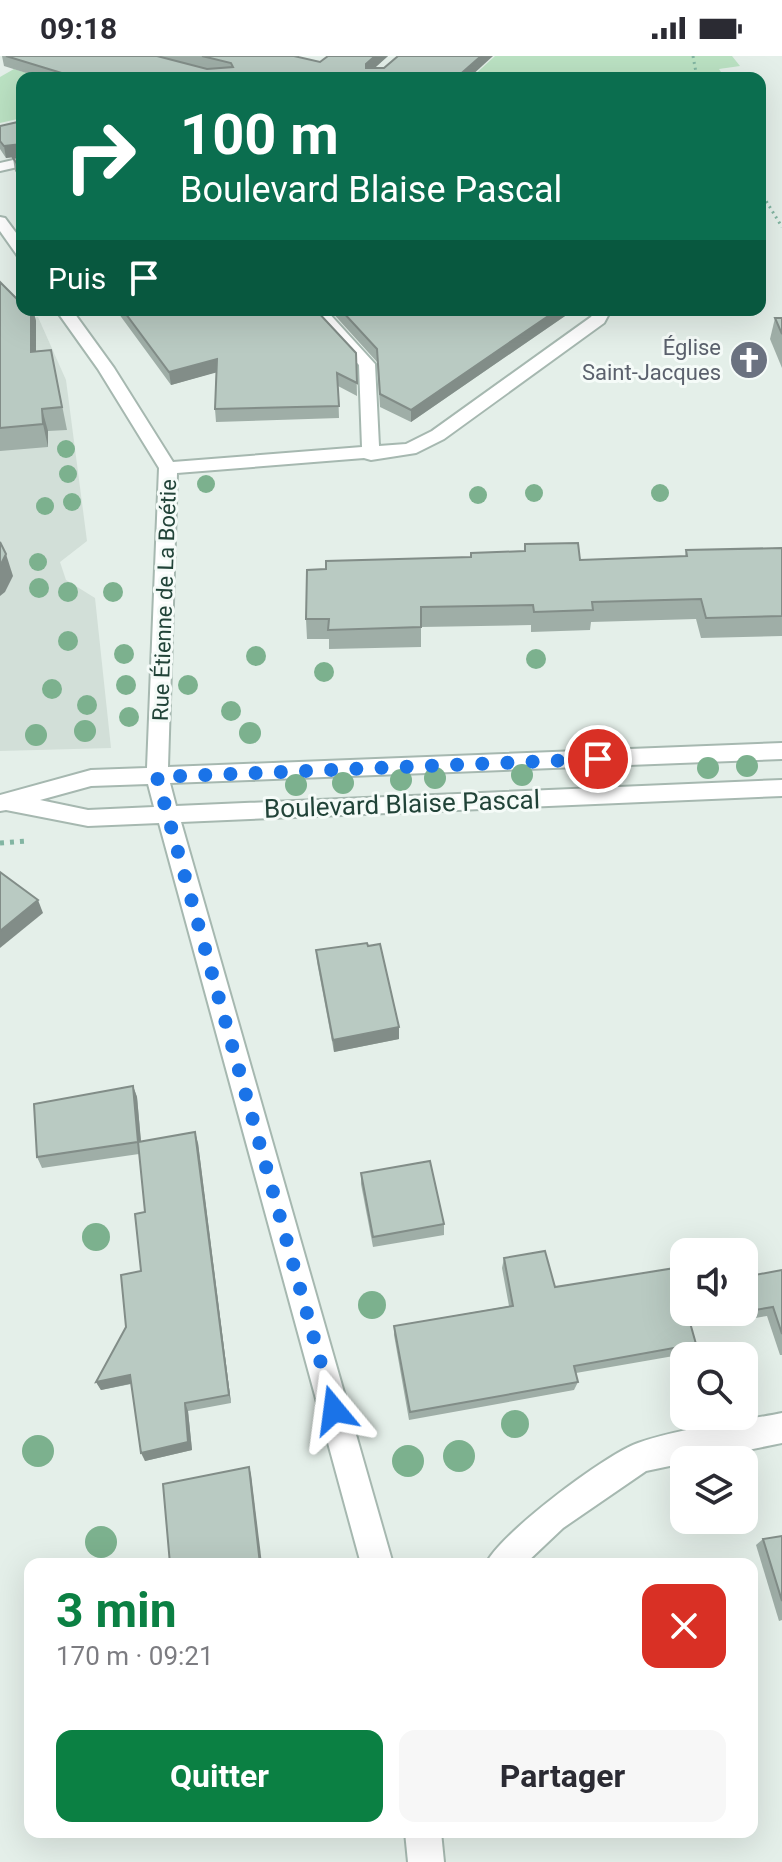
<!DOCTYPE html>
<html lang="fr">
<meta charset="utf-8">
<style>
:root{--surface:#fff;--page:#f7f7f7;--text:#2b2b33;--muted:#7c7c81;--accent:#0b8043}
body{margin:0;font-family:Roboto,sans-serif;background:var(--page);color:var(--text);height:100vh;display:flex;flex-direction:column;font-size:30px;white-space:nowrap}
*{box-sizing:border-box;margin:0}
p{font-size:26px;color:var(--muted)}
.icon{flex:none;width:44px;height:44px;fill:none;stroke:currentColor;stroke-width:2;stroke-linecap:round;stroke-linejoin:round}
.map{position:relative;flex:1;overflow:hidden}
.sheet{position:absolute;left:24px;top:1502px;width:734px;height:280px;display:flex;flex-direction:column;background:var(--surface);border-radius:16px;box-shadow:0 8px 32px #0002}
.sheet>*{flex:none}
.guide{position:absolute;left:16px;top:16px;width:750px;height:244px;border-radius:16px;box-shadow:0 8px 32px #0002;background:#0b6e4f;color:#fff;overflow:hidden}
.controls{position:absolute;left:670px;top:1182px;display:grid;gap:16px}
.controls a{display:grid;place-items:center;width:88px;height:88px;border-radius:16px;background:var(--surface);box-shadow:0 8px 32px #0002;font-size:40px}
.pin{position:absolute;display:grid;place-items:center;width:68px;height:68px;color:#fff;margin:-34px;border:4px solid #fff;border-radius:50%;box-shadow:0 2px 8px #0007}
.me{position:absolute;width:88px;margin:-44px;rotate:344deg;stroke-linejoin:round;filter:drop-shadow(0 0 6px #0008)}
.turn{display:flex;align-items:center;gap:28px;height:168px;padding:0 32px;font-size:36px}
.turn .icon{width:104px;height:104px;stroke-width:2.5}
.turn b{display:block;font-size:56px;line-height:68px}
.then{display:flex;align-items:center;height:76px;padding:0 32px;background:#0003;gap:16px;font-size:30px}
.round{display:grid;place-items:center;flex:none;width:84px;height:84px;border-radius:16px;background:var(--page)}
.summary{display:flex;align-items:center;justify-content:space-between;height:136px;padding:0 32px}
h1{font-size:48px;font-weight:700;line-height:60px;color:var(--accent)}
.button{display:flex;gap:16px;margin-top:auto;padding:16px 32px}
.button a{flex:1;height:92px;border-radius:16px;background:var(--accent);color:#fff;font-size:32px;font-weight:700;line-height:92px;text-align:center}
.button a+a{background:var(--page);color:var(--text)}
.status{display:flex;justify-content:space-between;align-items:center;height:56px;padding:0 40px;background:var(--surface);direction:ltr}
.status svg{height:22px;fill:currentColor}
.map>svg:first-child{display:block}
</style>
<div class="status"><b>09:18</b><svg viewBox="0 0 49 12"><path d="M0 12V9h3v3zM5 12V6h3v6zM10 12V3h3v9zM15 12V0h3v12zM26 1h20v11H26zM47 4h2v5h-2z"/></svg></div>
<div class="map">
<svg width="782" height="1806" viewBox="0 0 782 1806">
<rect width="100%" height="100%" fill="#e4efe9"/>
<polygon fill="#d2dfd8" points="38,261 66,324 87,485 60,506 66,524 95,542 111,692 0,695 0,262"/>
<g fill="#bbe2c3">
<polygon points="495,0 732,0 740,10 719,13 725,22 471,22"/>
<polygon points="14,13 42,22 22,22 22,62 0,67 0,21"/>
</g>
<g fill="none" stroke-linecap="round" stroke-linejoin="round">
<defs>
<g id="minor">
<polygon points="22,102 22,110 0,115 0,107"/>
<polygon points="0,161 5,162 22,185 22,201 17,199 0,175"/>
<path d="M56 254H72L114 312 173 406 362 391 359 309 309 254H326L375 308 379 390 406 388 432 375 591 261 595 254H611L604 267 444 383 416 397 371 404 364 402 177 417 168 711 782 687V703L170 727 176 750 782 724V740L181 766 393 1508H361L159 767 88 770 6 754 0 755V739L91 714 147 712 159 412 98 313ZM148 728 154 751 88 754 40 744 91 730Z"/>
<path d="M782 1357V1387L699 1404H684V1407L646 1415 563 1472 525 1508H486C498 1479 606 1398 638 1387 680 1372 737 1366 782 1357Z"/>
<polygon points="405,1776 441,1776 444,1806 408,1806"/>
</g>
</defs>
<use href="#minor" stroke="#a6b8b0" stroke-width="4"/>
<g stroke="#82b5a2" stroke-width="3" stroke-dasharray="2 4" stroke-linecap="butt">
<polyline points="693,0 697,22"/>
<polyline points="760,135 782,171"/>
</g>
<polyline stroke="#82b5a2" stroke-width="5" stroke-dasharray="4 6" stroke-linecap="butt" points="0,787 27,785"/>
<use href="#minor" fill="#fff" fill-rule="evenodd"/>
</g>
<g fill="#7cb18e">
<circle cx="66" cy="393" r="9"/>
<circle cx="68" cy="418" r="9"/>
<circle cx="206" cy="428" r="9"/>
<circle cx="534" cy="437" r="9"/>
<circle cx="660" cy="437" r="9"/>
<circle cx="478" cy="439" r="9"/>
<circle cx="72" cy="446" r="9"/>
<circle cx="45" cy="450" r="9"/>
<circle cx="38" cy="506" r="9"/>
<circle cx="39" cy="532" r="10"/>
<circle cx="68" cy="536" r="10"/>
<circle cx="113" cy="536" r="10"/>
<circle cx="68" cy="585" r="10"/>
<circle cx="124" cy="598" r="10"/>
<circle cx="256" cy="600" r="10"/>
<circle cx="536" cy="603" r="10"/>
<circle cx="324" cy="616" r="10"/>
<circle cx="126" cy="629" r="10"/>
<circle cx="188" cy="629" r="10"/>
<circle cx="52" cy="633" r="10"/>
<circle cx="87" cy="649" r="10"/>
<circle cx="231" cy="655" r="10"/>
<circle cx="129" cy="661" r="10"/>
<circle cx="85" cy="675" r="11"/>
<circle cx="250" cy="677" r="11"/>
<circle cx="36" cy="679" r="11"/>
<circle cx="747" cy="710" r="11"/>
<circle cx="708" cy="712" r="11"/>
<circle cx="611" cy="716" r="11"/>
<circle cx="522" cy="719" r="11"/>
<circle cx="435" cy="722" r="11"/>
<circle cx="401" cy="724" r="11"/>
<circle cx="343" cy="727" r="11"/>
<circle cx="296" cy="729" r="11"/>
<circle cx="96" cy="1181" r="14"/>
<circle cx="372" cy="1249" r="14"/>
<circle cx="515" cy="1368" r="14"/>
<circle cx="38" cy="1395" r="16"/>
<circle cx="459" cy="1400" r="16"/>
<circle cx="408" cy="1405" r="16"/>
<circle cx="101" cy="1486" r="16"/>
</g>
<g fill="#9faea7">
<polygon points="2,0 294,0 320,6 328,0 388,0 374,12 469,22 42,22 4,10"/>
<polygon points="22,60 22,124 15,115 13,102 19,100 6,102 0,93 0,70 20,65 19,61"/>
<polygon points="0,226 22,254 33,254 36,265 36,295 51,294 67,374 48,375 48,391 0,395"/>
<polygon points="116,254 316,254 356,297 357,340 338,330 339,362 216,366 215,353 216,316 171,329"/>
<polygon points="330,254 566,254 565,260 411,366 380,351 377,306"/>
<polygon points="775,262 782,262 782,312 770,283"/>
<polygon points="525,488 580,504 685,501 686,494 782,492 782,580 701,582 696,563 591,566 590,574 531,576 531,569 421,571 421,591 329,593 329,583 307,583 306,563 470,501 471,497 524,495"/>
<polygon points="368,890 399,983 334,996 317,906 316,894"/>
<polygon points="133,1030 137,1041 141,1086 198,1087 231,1347 188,1355 192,1394 145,1405 131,1328 101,1334 96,1326 126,1271 141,1215 145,1156 139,1098 42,1112 37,1101"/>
<polygon points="361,1117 444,1168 444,1179 373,1191 361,1128"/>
<polygon points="504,1202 555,1231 696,1288 691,1297 576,1317 578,1326 574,1334 409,1364 394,1279 394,1270 509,1250 502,1212"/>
<polygon points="782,1214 782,1299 780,1299 767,1260 738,1265 736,1256 744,1256"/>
<polygon points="782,1480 782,1564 779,1565 756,1489 763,1483"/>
</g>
<g fill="#828d88">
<polygon points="375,0 388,0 366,20 366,8"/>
<polygon points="481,0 493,0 469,22 456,22"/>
<polygon points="21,88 22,100 6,102 4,90"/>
<polygon points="31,254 33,254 36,265 36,318 31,296"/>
<polygon points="557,254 566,254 565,260 411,366 411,354"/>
<polygon points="217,303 218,316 171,329 169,316"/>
<polygon points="42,353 48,375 48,391 43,368"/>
<polygon points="6,498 13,520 5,536 0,540 0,510"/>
<polygon points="38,844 43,857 0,892 0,875"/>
<polygon points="399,971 399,983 334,996 333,984"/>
<polygon points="133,1030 137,1041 142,1097 138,1086"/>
<polygon points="195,1076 198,1087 231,1347 229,1339"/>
<polygon points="130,1319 134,1327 101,1334 96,1326"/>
<polygon points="185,1347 188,1355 192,1394 145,1405 141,1397"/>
<polygon points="249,1411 251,1418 262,1508 260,1508"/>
</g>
<g fill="#b9cac2" stroke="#828d88" stroke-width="2">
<polygon points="6,0 157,0 207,13 233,11 231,7 202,0 294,0 320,6 328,0 375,0 366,8 366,12 384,12 398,0 481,0 456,22 78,22"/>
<polygon points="22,60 22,115 13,102 22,100 21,88 4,90 0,85 0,70 22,65 19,61"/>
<polygon points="0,226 19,245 22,244 22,254 31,254 31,296 51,294 62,351 42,353 43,368 0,372"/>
<polygon points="123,254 316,254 356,297 357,327 337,317 339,350 215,353 217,303 169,316"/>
<polygon points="341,254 557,254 411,354 380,338 377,293"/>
<polygon points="775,262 782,262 782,278"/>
<polygon points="0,486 6,498 0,510"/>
<polygon points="578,487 580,504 687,500 686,494 782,492 782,560 706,562 701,543 592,546 593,554 534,556 533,549 421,551 421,571 328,574 329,563 306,563 307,514 326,513 326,505 471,501 471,497 525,495 525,488"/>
<polygon points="0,816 38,844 0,875"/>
<polygon points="367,887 368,890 380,888 399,971 333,984 316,894"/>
<polygon points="133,1030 138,1086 195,1076 229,1339 185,1347 188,1386 141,1397 130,1319 96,1326 126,1271 121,1219 141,1215 135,1158 145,1156 138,1086 37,1101 34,1048"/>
<polygon points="430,1105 444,1168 373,1181 361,1117"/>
<polygon points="545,1195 555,1231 675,1212 684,1245 684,1256 687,1256 696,1288 574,1310 578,1326 410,1356 394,1270 513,1250 504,1202"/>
<polygon points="782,1214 782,1278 773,1251 743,1256 744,1221"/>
<polygon points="249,1411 260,1508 170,1508 163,1428"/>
<polygon points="782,1480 782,1545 763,1483"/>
</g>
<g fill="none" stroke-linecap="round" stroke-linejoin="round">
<polyline stroke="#1a73e8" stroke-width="14" stroke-dasharray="0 25.2" points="334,1354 157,721 598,703"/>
</g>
<defs>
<symbol id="church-disc" viewBox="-11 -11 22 22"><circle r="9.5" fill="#6b7280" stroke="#f5fbf8"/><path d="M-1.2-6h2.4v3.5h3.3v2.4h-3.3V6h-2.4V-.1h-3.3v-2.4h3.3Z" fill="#fff"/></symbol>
</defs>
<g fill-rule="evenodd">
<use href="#church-disc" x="727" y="282" width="44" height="44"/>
</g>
<g text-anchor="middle" stroke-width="6" stroke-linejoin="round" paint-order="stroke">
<g font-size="22" fill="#5b616d" stroke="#f5fbf8" text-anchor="end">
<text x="721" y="299">Église<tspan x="721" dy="25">Saint-Jacques</tspan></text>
</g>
<g font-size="22" fill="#214338" stroke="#f5fbf8">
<text transform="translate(164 544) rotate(-88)" y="8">Rue Étienne de La Boétie</text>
</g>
<g font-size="26" fill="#214338" stroke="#f5fbf8">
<text transform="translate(402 748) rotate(-2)" y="9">Boulevard Blaise Pascal</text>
</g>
</g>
</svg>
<div class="controls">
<a><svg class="icon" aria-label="sound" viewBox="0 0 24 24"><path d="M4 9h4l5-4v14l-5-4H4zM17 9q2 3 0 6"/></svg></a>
<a><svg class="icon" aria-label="search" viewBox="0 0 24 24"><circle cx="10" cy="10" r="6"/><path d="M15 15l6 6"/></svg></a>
<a><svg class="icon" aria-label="layers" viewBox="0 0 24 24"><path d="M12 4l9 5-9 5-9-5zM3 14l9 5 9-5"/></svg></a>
</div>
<div class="pin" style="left:598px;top:703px;background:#d93025"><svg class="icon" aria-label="arrive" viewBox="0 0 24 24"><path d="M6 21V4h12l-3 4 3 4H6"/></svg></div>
<svg class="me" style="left:334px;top:1354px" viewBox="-20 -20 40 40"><path d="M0-17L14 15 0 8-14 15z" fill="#1a73e8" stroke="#fff" stroke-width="4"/></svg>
<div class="guide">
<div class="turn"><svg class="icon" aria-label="right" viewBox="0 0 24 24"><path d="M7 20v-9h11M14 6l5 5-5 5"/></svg><div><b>100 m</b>Boulevard Blaise Pascal</div></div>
<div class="then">Puis<svg class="icon" aria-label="arrive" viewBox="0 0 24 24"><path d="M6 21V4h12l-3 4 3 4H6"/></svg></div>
</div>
<section class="sheet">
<div class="summary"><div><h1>3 min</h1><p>170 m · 09:21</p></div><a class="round" style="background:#d93025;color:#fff"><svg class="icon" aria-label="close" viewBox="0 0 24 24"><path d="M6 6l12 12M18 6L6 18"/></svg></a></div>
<div class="button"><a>Quitter</a><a>Partager</a></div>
</section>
</div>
